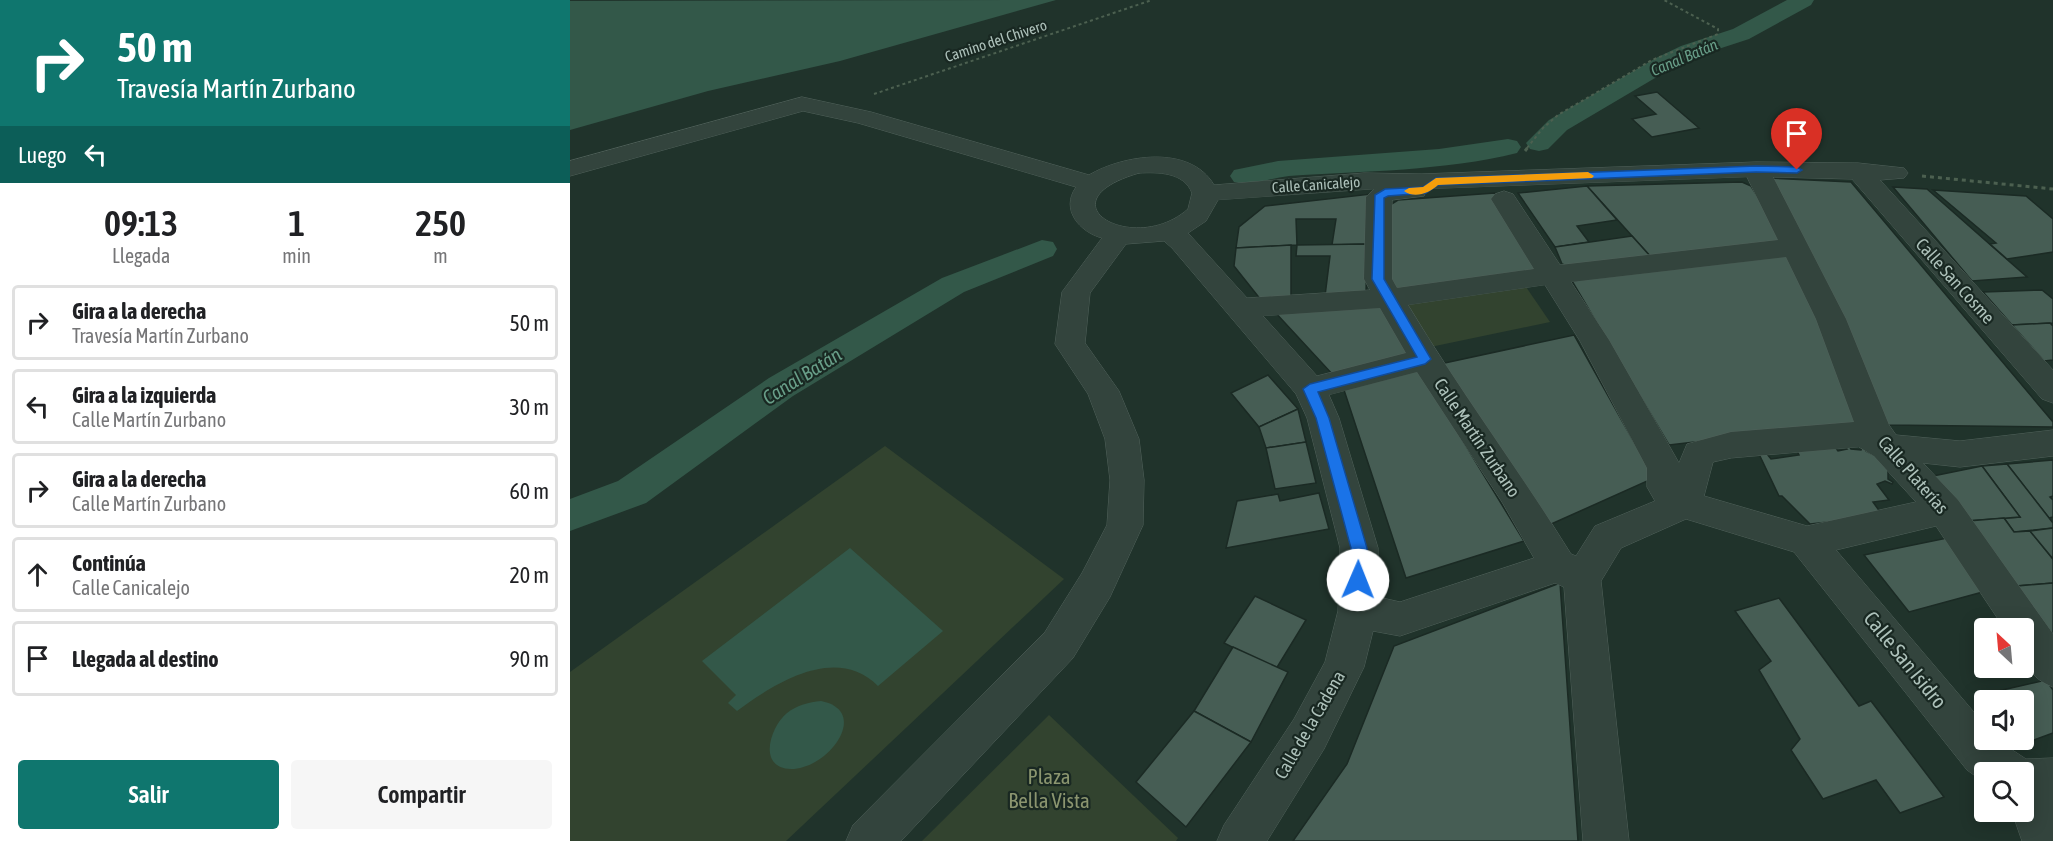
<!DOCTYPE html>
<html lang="es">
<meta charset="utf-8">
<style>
:root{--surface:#fff;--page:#f6f6f6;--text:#202124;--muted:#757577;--line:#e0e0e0;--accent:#0f766e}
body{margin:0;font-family:"Asap Condensed",sans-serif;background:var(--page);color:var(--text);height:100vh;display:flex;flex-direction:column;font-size:22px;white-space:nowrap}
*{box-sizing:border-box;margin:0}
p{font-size:20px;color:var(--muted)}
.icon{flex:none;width:33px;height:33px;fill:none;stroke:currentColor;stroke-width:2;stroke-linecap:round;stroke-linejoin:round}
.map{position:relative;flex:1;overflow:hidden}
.drawer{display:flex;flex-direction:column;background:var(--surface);width:570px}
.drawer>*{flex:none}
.top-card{background:#0f766e;color:#fff;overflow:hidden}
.needle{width:39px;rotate:334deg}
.controls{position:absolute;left:1404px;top:618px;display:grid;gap:12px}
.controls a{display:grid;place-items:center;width:60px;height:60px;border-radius:6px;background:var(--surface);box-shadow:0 3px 15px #0003;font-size:30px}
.pin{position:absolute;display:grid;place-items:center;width:51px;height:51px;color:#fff;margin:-62px -26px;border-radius:50% 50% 50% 0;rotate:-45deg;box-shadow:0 0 6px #0007}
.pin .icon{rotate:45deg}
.me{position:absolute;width:66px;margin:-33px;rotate:1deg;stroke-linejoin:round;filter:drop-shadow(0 0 4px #0008)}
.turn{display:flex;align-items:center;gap:21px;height:126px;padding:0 18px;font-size:27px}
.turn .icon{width:78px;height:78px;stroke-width:2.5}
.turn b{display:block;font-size:42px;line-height:51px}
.then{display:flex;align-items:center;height:57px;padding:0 18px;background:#0003;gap:12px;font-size:22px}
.eta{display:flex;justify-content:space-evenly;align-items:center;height:102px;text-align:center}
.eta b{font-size:36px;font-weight:600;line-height:42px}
.cta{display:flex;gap:12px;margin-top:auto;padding:12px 18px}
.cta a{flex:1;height:69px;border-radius:6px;background:var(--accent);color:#fff;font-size:24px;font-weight:600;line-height:69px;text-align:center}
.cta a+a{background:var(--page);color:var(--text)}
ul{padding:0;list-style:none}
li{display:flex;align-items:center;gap:18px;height:75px;margin:0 12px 9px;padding:0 6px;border:3px solid var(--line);border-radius:6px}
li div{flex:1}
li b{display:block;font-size:22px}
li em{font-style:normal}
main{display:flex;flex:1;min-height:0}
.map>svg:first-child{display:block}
</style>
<main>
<section class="drawer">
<div class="top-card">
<div class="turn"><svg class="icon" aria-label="right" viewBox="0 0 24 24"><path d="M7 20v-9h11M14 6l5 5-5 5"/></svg><div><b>50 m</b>Travesía Martín Zurbano</div></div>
<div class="then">Luego<svg class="icon" aria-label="left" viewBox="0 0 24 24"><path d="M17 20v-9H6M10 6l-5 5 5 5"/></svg></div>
</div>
<div class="eta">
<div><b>09:13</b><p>Llegada</p></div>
<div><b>1</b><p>min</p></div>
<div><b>250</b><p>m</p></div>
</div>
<ul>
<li><svg class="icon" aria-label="right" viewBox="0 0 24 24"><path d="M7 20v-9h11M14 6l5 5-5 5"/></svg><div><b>Gira a la derecha</b><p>Travesía Martín Zurbano</p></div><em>50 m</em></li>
<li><svg class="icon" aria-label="left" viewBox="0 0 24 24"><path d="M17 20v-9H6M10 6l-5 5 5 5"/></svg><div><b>Gira a la izquierda</b><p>Calle Martín Zurbano</p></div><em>30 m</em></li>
<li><svg class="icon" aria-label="right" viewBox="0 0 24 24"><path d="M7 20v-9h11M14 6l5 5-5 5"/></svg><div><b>Gira a la derecha</b><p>Calle Martín Zurbano</p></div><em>60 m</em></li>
<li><svg class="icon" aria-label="ahead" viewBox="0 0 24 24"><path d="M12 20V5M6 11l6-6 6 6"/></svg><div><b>Continúa</b><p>Calle Canicalejo</p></div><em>20 m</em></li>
<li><svg class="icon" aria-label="arrive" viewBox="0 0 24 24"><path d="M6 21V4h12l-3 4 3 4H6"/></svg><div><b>Llegada al destino</b></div><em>90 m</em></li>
</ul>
<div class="cta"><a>Salir</a><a>Compartir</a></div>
</section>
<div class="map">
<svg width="1483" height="841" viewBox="0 0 1483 841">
<rect width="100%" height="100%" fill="#20332b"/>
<g fill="#32432f">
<polygon points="952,281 980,322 846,350 823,307"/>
<polygon points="315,446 494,579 216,841 0,841 0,672"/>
<polygon points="479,715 608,838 606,841 352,841"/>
</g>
<g fill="#335849">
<polygon points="486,0 270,61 138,91 0,130 0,1"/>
<path d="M280 548 373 631 308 686C266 644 205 683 167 711L158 703 166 695 132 661Z"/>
<path d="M251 701C301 711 259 769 221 769 187 768 200 727 217 713 227 705 239 702 251 701Z"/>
</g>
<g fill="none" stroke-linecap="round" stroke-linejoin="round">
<g fill="#335849" fill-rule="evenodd">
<polygon points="1217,0 1244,0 1241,5 1179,39 1127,56 1102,68 997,130 978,149 969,151 960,149 956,143 979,120 1086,58 1111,46 1163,29"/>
<path d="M938 139 947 141 951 147 947 153C874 171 794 171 719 176 700 178 682 186 664 182L660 176 664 170 708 161 869 149Z"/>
<polygon points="472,240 483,242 487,249 483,256 394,292 223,396 76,503 0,531 0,499 48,481 199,378 372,278"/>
</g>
</g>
<g fill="#465d54" stroke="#1b2a24" stroke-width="1.5">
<polygon points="1087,92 1129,128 1082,137 1062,119 1086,114 1065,96"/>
<polygon points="1199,178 1281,182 1483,422 1483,427 1317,425"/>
<polygon points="1172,182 1181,186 1217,244 1081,257 1017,186"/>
<polygon points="1017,186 1047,220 1007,226 1019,242 985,247 948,193"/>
<polygon points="1323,187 1357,189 1457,277 1402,281"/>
<polygon points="1363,190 1456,196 1483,219 1483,252 1437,259 1420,244 1426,243"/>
<polygon points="925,193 969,271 828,289 818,284 820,205 828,200"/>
<polygon points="801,194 797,244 762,245 766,219 726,219 727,245 666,248 669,227 695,206"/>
<polygon points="1062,236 1081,257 1000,267 992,264 985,247"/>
<polygon points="797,244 796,294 755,296 760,256 726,256 727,245"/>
<polygon points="721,245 721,297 691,300 664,266 666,248"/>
<polygon points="1221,252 1288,423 1099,445 1002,281"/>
<polygon points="1472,290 1483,299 1483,323 1442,325 1413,292"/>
<polygon points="812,306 850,356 764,376 703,310"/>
<polygon points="1480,323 1483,326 1483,360 1474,361 1442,325"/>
<polygon points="1004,335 1084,478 979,525 870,364"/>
<polygon points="849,369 954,541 836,578 773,387"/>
<polygon points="698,375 728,409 689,427 661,393"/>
<polygon points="728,409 736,442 696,448 689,427"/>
<polygon points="736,442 746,483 705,489 696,448"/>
<polygon points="1274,446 1279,446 1281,449 1291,450 1292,446 1297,448 1296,451 1308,457 1323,472 1318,471 1318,479 1323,482 1322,484 1315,481 1307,484 1319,500 1303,502 1313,516 1240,524 1212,496 1209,496 1189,454 1197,454 1201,459 1229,455 1227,451 1265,447 1268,451 1277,449"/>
<polygon points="1483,460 1483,496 1480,497 1483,500 1483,517 1479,518 1437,464"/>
<polygon points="1437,464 1483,523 1483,528 1444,532 1434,518 1450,517 1412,466"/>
<polygon points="1412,466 1450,517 1398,521 1363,476"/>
<polygon points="749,493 759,529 656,548 667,501 708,494 710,501"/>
<polygon points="1434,518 1444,532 1460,531 1483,559 1483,583 1447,586 1398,521"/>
<polygon points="1483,528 1483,559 1460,531"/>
<polygon points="1382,537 1420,590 1339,612 1294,555"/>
<polygon points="990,583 1008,841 723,841 777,764 824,646"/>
<polygon points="1483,583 1483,635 1447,586"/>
<polygon points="685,596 736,620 706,669 654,643"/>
<polygon points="1209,598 1289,706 1301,701 1374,797 1330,813 1306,780 1253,799 1221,750 1230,739 1189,670 1201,661 1165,611"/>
<polygon points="663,647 718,672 681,742 624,711"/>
<polygon points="1476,680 1483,690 1483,733 1464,740 1454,736 1454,700 1419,700 1415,694"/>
<polygon points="624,711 681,742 616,827 566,782"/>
</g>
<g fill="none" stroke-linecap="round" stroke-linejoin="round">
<defs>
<path id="minor" d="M232 97 301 112 519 175C553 155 620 144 644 185L794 173 851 174 1186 162 1288 163 1334 168 1338 173 1334 178 1310 180 1483 370V403L1472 399 1282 179 1203 177 1276 319 1319 425 1326 435 1390 441 1483 430V456L1390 467 1353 463 1388 500 1483 634V687C1453 675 1454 657 1454 628H1434L1366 526 1266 550 1414 724V740H1427L1456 759 1483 758V841H1452L1442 812H1454V772H1414V782L1397 770 1224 552 1116 519 1051 548 1031 581 1059 841H1013L994 587 985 583 830 636 803 631 794 667 754 749 697 841H647L654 825 724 719 755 662 768 611 770 548 737 418 726 394 602 248 594 241 556 244 520 293 515 343 549 391 569 439 574 480 573 525 540 597 503 658 331 841H276L283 825 475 632 512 573 537 525 540 480 535 439 518 394 485 344 492 292 532 238C510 232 490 210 506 187L288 123 233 111 0 176V161ZM569 173C588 172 614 172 622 193L618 209C564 257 469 202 569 173ZM1177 177 1208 240 990 265 943 194 934 191 925 194 921 199 964 269 827 288 822 279V200L854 196 857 189ZM804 189 796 197 794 279 800 290 677 298 618 233 636 221 648 200ZM1216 257 1246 319 1284 422 1161 432 1117 444 1109 463 1039 340 1001 282ZM975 285 1010 341 1077 468V487L1085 501 1025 526 1006 556 1001 554C949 470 889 390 838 305ZM810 308 836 353 747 376 693 316ZM847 372 932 502 964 558 830 602 808 597V548L769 418 759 395ZM1289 447 1304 456 1346 502 1237 526 1134 496 1143 462 1161 458Z"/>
</defs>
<use href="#minor" stroke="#51625b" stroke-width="1"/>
<g stroke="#4c6050" stroke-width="2" stroke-dasharray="3 3" stroke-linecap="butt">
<polyline points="304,94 582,0"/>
<polyline points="957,148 973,128 988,115 1082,60 1148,34 1148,29 1094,0"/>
</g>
<g stroke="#4c6050" stroke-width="3" stroke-dasharray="4 4" stroke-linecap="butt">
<polyline points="955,151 958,147"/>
<polyline points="1352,176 1483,189"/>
</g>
<use href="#minor" fill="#33443d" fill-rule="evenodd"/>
</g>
<polygon fill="#1a73e8" stroke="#114b97" stroke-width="1.5" points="1186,166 1227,167 1232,170 1227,173 1186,172 868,185 856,193 818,196 814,198 814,279 861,359 855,364 748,392 759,418 797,548 796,580 794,585 788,587 783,585 780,580 781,548 746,418 733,389 740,384 847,357 802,279 805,195 815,189 853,187 866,178"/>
<path fill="#f59e0b" d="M1018 172 1024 176 1022 178 868 185C859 193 845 199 834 191L839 188 853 187 866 178Z"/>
<g text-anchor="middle" stroke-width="4.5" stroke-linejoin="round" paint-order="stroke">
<g font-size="15" fill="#adc1ba" stroke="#192822">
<text transform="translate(426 41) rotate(-18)" y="5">Camino del Chivero</text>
<text transform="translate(746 185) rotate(-4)" y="5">Calle Canicalejo</text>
</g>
<g font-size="16" font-style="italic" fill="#689e88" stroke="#192822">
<text transform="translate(1114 57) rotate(-23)" y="6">Canal Batán</text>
</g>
<g font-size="18" fill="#adc1ba" stroke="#192822">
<text transform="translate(1385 281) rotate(48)" y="6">Calle San Cosme</text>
<text transform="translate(907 438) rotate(56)" y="6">Calle Martín Zurbano</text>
<text transform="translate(1343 475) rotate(49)" y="6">Calle Platerías</text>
<text transform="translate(740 725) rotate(-60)" y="6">Calle de la Cadena</text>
</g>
<g font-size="20" font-style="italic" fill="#689e88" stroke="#192822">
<text transform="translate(232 376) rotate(-32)" y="7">Canal Batán</text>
</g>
<g font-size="21" fill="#adc1ba" stroke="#192822">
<text transform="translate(1335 660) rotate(51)" y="7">Calle San Isidro</text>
</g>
<g font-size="21" fill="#8b956f" stroke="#192822">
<text x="479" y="784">Plaza<tspan x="479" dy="24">Bella Vista</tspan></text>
</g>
</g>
</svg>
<div class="controls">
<a><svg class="needle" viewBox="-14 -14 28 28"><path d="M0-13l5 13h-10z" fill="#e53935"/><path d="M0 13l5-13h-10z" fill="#757577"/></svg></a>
<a><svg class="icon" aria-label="sound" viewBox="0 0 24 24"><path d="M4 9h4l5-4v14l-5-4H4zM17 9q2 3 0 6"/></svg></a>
<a><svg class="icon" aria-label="search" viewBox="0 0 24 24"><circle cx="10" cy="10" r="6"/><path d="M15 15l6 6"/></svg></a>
</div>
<div class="pin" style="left:1227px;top:170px;background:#d93025"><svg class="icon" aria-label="arrive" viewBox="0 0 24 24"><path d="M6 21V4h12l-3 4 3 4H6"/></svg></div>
<svg class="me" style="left:788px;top:580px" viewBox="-20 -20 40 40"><circle r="19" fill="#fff"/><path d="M0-13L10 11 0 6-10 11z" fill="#1a73e8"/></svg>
</div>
</main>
